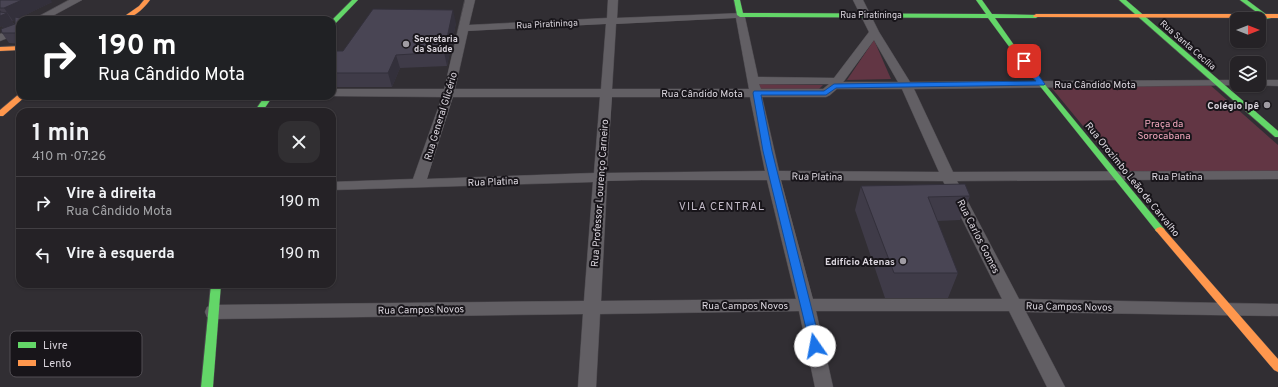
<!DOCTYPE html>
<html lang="pt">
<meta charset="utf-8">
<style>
:root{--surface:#252226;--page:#312f32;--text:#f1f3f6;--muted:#a3a4a7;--line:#423f43}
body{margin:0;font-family:Overpass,sans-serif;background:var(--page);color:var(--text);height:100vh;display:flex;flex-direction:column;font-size:15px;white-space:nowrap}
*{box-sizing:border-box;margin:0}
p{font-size:13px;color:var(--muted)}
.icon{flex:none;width:22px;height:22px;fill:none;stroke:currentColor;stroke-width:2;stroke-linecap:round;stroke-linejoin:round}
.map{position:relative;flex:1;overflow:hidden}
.side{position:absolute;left:16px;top:108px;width:320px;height:180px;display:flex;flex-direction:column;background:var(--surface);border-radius:12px;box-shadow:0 1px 3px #0004,0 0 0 1px var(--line)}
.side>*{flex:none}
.top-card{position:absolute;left:16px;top:16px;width:320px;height:84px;border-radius:12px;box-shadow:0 1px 3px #0004,0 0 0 1px var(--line);background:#202124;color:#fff;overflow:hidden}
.needle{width:26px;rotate:90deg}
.controls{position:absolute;left:1230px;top:12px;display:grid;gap:8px}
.controls a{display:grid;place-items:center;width:36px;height:36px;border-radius:8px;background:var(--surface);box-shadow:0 1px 3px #0004,0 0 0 1px var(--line);font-size:20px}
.pin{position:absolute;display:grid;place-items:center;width:34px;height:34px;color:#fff;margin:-17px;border-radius:8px;box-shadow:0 2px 6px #0006}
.me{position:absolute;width:44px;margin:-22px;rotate:348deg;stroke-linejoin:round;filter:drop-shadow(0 0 3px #0008)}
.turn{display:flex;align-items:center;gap:14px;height:84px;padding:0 16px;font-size:18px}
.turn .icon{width:52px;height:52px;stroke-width:2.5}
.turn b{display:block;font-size:28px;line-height:34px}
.round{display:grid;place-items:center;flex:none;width:42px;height:42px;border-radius:12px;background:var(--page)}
.summary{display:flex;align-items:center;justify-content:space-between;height:68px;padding:0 16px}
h1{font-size:24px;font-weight:700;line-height:30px}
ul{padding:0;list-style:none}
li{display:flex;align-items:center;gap:12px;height:52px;padding:0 16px;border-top:1px solid var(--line)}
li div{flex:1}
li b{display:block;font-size:15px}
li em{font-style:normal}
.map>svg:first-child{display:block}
</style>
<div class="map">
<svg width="1278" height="387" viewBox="0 0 1278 387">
<rect width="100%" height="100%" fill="#312e33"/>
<g fill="#623644">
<polygon points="874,40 891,79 847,80"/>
<polygon points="757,84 823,85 818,90 759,90"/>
<polygon points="1209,84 1278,145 1278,172 1121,172 1050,86"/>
</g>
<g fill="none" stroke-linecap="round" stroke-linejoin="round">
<defs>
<g id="street">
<polygon points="69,0 82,0 45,20 32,20"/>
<path d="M465 0H475L469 25 607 18 608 0H618L617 18 744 13 758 77 834 78 869 32 853 0H863L879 32 910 82 1237 80V85H1241L914 89 953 172 1278 171V179L957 181 1019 299 1278 304V316L1026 312 1065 387H1047L1009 311H816L833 387H815L799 311 600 314 596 387H578L583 314 213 319 207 317 205 312 207 307 213 305 584 301 593 182 332 190V182L413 179 442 97 330 96H332V89H444ZM736 18 749 89H612L616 24ZM606 24 601 89H455L468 31ZM874 40 898 82H843L844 81ZM759 84H829L823 89H761ZM837 89H902L939 172 779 171 762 97H826L830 95ZM453 97H600L594 173 427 179ZM612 97H750L765 171 607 173ZM642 180H767L796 299 601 301 607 181ZM781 180 943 181 1002 299H813Z"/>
<polygon points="20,26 20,33 0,41 0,34"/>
<polygon points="1259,80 1278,80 1278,86 1255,85 1259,85"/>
</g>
<g id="fast">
<polygon points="352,0 358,0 334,25 332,26 332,20"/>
<polygon points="734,0 740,0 743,13 986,14 976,0 982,0 992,14 1038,15 1039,16 1036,18 995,18 1023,58 1165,230 1163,232 1157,232 1019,60 988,18 740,17 737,15"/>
<polygon points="1119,0 1126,0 1278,131 1278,137 1275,137"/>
<polygon points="1240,0 1247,0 1271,18 1266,19"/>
<polygon points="265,96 273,96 262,112 254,112"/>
<polygon points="211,284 221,284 213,387 201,387"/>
</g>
<g id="slow">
<path d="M144 0H150C143 10 131 20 119 20L139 6Z"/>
<polygon points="1036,14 1278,14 1278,18 1034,17 1033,16"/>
<polygon points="20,46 20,50 0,51 0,47"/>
<polygon points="19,94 20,96 26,96 3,116 0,116 0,110"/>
<polygon points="1160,227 1163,228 1278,359 1278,372 1274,370 1157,232 1155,230 1157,228"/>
</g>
</defs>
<use href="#street" stroke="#4c494e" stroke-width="1"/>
<use href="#fast" stroke="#4c494e" stroke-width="1"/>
<use href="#slow" stroke="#4c494e" stroke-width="1"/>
<use href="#street" fill="#625f64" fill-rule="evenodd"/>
<use href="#fast" fill="#63d668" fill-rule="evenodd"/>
<use href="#slow" fill="#ff974d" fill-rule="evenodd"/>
</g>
<g fill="#3f3b48" fill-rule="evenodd">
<path d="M0 0 52 2 19 18 20 20V44L9 43 2 33 3 28 2 26 0 27ZM15 20V24H14L12 21Z"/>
<polygon points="456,23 447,66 400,68 392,87 332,87 332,51 343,51"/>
<polygon points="861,186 970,196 960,220 937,221 958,273 948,298 885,298 855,210"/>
</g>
<g fill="#33303b">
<polygon points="22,0 51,0 52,2 13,21 4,8"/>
<polygon points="0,10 3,15 7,13 15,26 5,30 2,26 0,27"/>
<polygon points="453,10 456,23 447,66 444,52"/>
<polygon points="15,33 20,33 20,42"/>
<polygon points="396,55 400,68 392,87 388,73"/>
</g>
<g fill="#494554" stroke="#33303b">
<polygon points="0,0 22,0 4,8 0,8"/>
<polygon points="373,9 453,10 444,52 396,55 388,73 332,73 332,51 343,51"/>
<polygon points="0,12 7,13 0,16"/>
<polygon points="15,17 30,20 20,20 20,33 2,33 1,29 15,24"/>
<polygon points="965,184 970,196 928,197 958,273 894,273 861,186"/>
</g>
<polygon fill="#1a73e8" stroke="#114b97" points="1021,59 1026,59 1045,84 1044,85 836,88 826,95 761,95 772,151 821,346 819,349 815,351 811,349 763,151 753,93 754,91 824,91 834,84 1036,81 1020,61"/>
<g fill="#a09ca3" stroke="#18151a" stroke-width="1.5">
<circle cx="406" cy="44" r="4"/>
<circle cx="1267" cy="105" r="4"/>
<circle cx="903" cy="261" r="4"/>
</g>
<g text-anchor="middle" stroke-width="4" stroke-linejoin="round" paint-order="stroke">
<g font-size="9" fill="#dcd7df" stroke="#18151a">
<text x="871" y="18">Rua Piratininga</text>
<text transform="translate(547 24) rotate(-3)" y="3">Rua Piratininga</text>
<text transform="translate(1188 45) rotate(41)" y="3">Rua Santa Cecília</text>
</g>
<g font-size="9" font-weight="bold" fill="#dcd7df" stroke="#18151a" text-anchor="start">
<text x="414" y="42">Secretaria<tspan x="414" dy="10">da Saúde</tspan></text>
</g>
<g font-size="10" fill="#dcd7df" stroke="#18151a">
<text x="1095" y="88">Rua Cândido Mota</text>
<text x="702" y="97">Rua Cândido Mota</text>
<text transform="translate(440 116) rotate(-73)" y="4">Rua General Glicério</text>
<text transform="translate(817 176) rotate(1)" y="4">Rua Platina</text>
<text x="1177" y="180">Rua Platina</text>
<text transform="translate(1133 179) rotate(51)" y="4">Rua Orozimbo Leão de Carvalho</text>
<text transform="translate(493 181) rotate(-2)" y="4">Rua Platina</text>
<text transform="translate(599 193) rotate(-86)" y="4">Rua Professor Lourenço Carneiro</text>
<text transform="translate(979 236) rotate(63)" y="4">Rua Carlos Gomes</text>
<text x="745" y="309">Rua Campos Novos</text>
<text transform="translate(1069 306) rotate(1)" y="4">Rua Campos Novos</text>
<text transform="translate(421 309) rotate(-1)" y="4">Rua Campos Novos</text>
</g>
<g font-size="10" font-weight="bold" fill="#dcd7df" stroke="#18151a" text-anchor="end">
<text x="1259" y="109">Colégio Ipê</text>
<text x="895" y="265">Edifício Atenas</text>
</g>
<g font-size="10" fill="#f3a8be" stroke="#18151a">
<text x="1164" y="127">Praça da<tspan x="1164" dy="12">Sorocabana</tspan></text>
</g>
<g font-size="11" letter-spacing="1" fill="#c5bdcb" stroke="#18151a">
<text x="722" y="210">VILA CENTRAL</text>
</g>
</g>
<rect x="10" y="331" width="132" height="46" rx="6" fill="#18151a" stroke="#534f55" stroke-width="1"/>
<rect x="18" y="342" width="18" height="6" fill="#63d668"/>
<rect x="18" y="360" width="18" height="6" fill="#ff974d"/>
<g font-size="11" fill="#dcd7df">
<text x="43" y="349">Livre</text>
<text x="43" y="367">Lento</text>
</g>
</svg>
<div class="controls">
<a><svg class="needle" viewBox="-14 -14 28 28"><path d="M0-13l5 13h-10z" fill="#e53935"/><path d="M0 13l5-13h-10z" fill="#a3a4a7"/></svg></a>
<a><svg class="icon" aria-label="layers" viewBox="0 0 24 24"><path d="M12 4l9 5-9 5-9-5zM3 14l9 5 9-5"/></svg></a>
</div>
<div class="pin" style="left:1024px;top:61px;background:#d93025"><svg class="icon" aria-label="arrive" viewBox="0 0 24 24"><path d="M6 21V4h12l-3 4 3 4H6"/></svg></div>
<svg class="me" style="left:815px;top:346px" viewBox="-20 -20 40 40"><circle r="19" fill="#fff"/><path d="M0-13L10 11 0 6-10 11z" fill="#1a73e8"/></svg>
<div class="top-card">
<div class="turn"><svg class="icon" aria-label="right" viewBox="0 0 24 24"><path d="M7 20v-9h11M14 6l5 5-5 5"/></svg><div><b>190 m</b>Rua Cândido Mota</div></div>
</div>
<section class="side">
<div class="summary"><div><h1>1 min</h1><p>410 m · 07:26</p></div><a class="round"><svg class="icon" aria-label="close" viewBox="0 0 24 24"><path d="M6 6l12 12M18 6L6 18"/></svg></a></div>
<ul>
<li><svg class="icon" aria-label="right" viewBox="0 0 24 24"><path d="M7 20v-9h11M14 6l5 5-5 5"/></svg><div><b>Vire à direita</b><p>Rua Cândido Mota</p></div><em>190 m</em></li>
<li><svg class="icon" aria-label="left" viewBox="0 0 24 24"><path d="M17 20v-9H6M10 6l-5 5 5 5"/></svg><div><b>Vire à esquerda</b></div><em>190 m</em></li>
</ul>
</section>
</div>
